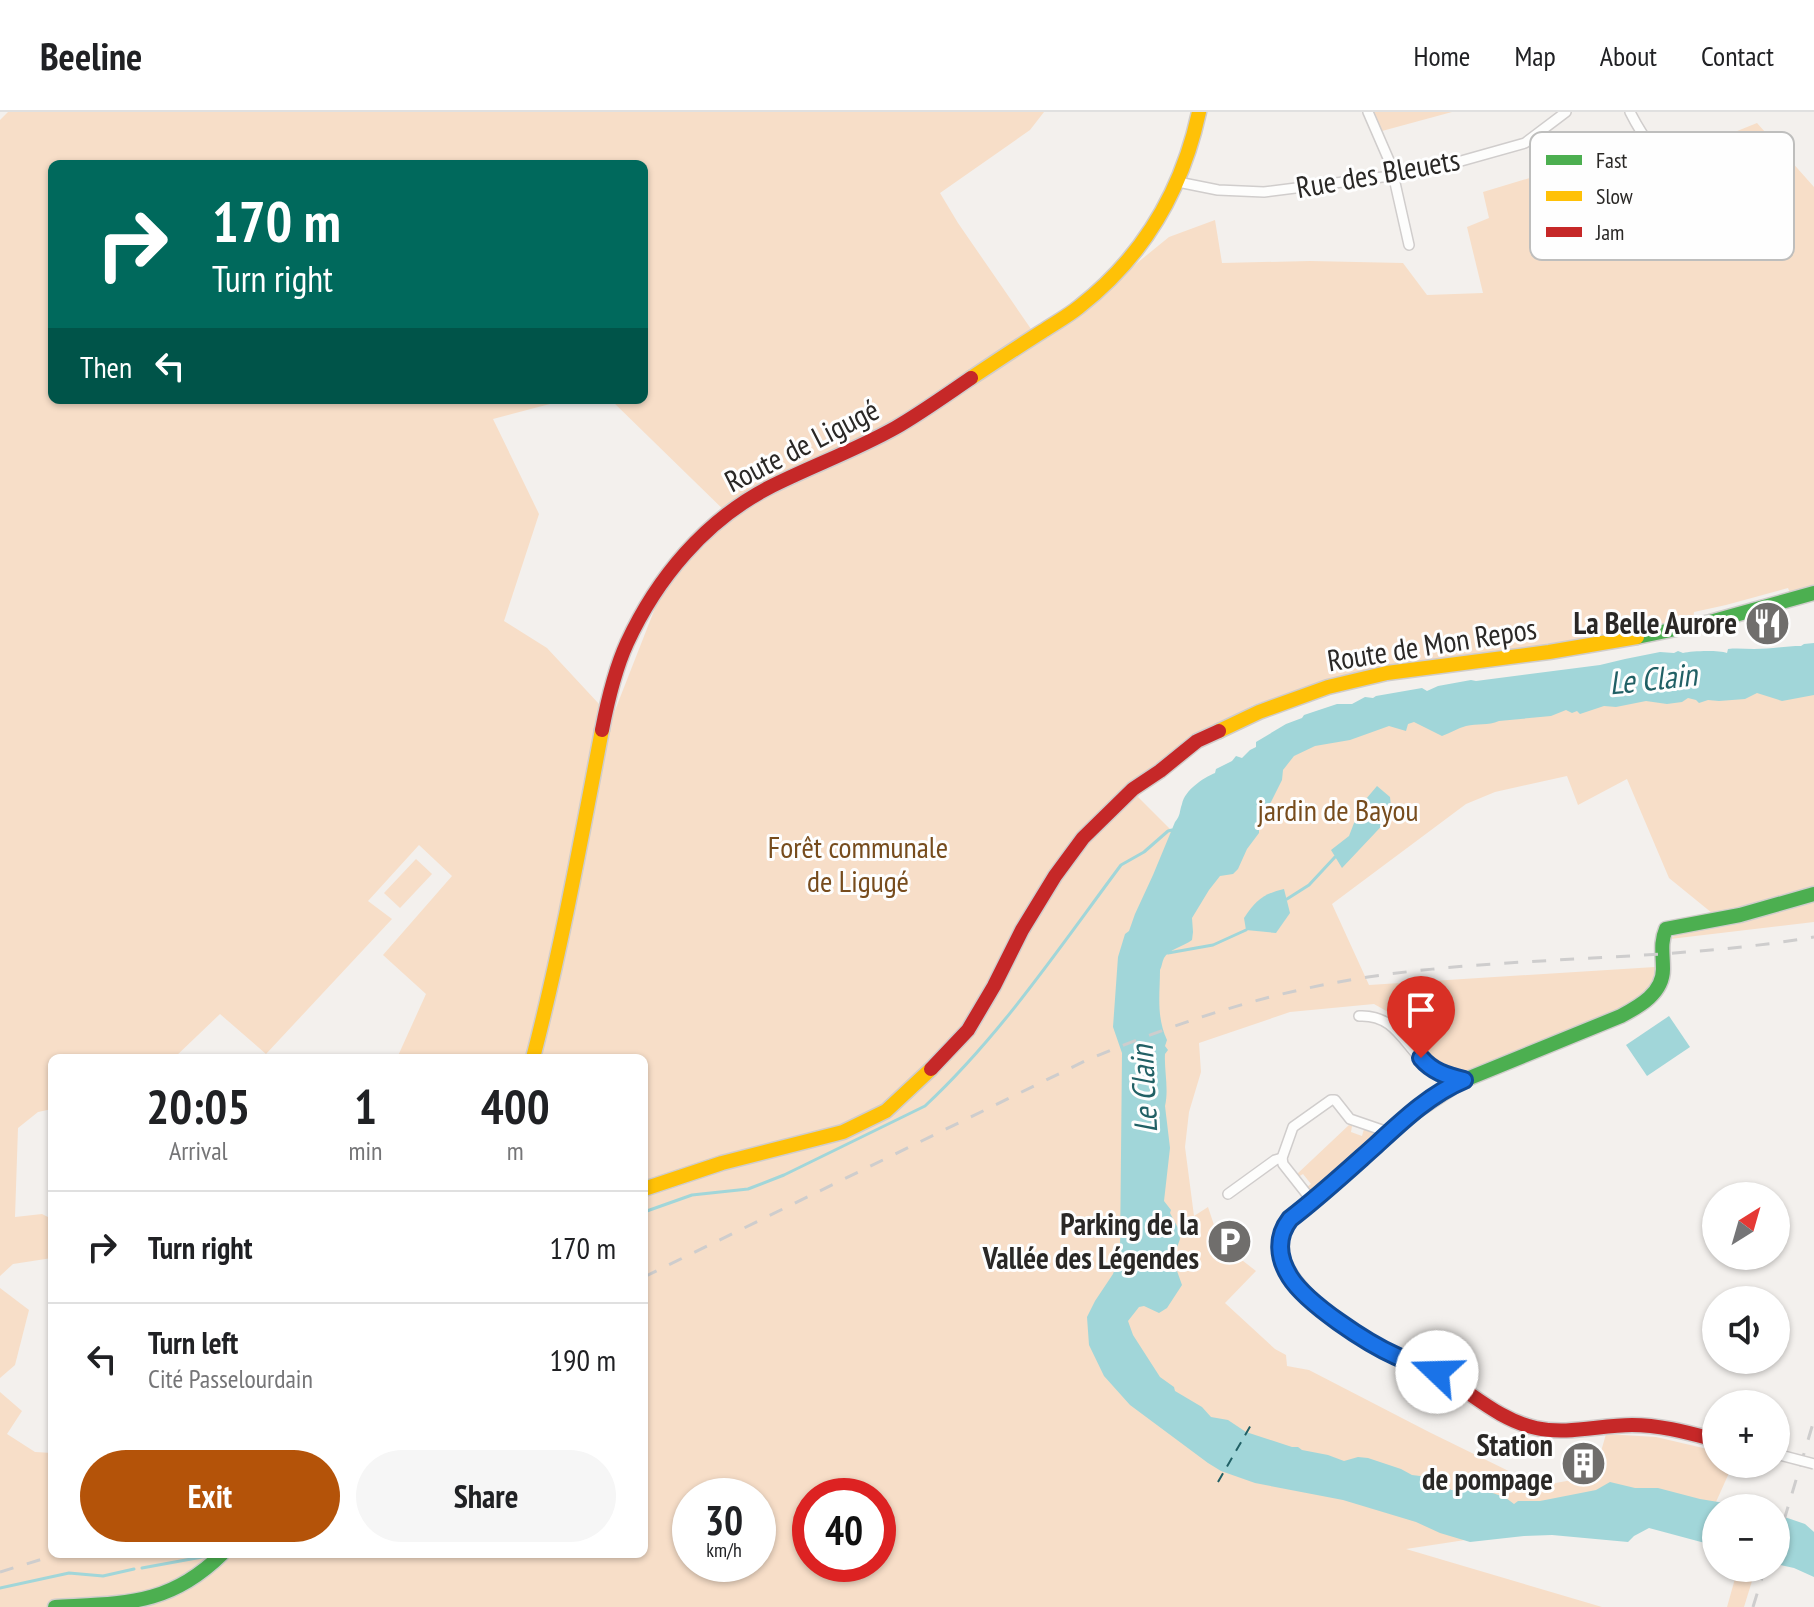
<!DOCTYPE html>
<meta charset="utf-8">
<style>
:root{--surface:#fff;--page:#f6f6f6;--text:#202124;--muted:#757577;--line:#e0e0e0;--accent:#b45309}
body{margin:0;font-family:"PT Sans Narrow",sans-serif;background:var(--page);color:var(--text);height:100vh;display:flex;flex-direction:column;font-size:30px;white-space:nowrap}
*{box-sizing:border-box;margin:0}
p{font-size:26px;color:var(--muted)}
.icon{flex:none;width:44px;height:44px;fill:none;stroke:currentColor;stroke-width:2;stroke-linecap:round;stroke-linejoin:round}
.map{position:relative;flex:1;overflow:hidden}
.panel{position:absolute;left:48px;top:942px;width:600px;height:504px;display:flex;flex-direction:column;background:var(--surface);border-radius:12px;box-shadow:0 2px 6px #0004}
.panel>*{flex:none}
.hud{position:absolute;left:48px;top:48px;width:600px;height:244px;border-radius:12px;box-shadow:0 2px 6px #0004;background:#00695c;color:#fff;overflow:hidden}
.needle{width:52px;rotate:37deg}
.tools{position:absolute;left:1702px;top:1070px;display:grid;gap:16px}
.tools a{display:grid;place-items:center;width:88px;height:88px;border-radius:50%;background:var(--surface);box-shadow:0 2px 6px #0004;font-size:40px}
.speed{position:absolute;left:672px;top:1366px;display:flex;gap:16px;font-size:40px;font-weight:700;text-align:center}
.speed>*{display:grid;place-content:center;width:104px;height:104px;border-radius:50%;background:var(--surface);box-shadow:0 2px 6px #0004;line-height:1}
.speed small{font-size:20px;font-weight:400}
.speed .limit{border:12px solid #d22;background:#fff;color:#111}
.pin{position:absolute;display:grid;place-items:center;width:68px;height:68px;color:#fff;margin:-82px -34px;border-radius:50% 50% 50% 0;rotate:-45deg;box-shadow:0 0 8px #0007}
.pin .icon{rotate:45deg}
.me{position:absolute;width:88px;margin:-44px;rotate:291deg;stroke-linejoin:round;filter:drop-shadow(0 0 6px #0008)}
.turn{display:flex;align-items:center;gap:28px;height:168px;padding:0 32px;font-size:36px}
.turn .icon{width:104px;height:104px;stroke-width:2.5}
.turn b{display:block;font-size:56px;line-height:68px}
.then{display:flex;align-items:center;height:76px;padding:0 32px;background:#0003;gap:16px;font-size:30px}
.eta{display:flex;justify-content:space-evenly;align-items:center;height:136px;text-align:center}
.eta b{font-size:48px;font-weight:700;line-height:56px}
.cta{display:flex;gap:16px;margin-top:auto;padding:16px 32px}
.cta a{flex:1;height:92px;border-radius:48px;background:var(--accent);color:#fff;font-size:32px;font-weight:700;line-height:92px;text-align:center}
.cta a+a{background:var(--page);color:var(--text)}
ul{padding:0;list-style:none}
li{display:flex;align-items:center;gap:24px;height:112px;padding:0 32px;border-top:2px solid var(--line)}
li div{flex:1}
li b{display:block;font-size:30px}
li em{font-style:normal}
header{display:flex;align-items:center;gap:48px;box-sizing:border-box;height:112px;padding:0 40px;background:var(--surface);border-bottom:2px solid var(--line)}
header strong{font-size:38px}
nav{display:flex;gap:44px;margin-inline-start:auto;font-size:28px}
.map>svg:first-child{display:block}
</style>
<header>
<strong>Beeline</strong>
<nav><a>Home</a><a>Map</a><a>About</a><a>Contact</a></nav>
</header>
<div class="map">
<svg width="1814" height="1495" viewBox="0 0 1814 1495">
<rect width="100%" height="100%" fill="#f3f0ed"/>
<g fill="#f7dec8" fill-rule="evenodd">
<path d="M8 0H1044L1030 18 940 81 958 111 1040 230 1169 125 1215 108 1222 151 1310 149 1403 151 1427 183 1483 181 1467 115 1489 106 1483 80 1546 61 1551 83 1658 51 1757 11 1814 75V475L1791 483 1788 476 1726 493 1694 500 1693 509 1317 573 1253 593 1190 629 1159 655 1138 685 1179 726 1225 668 1340 616 1814 559V778L1754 797 1712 801 1669 766 1627 667 1578 693 1567 664 1495 680 1466 692 1332 792 1369 873 1655 855C1657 875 1643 885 1629 897L1473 958 1459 960 1435 950 1397 905 1374 892 1290 900 1199 931 1201 960 1189 1000 1185 1035 1194 1104 1208 1095 1220 1131 1256 1159 1225 1191 1275 1237 1286 1243 1287 1254 1309 1258 1429 1320 1539 1374 1594 1364 1606 1322 1656 1325 1716 1339V1352H1733L1716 1390 1406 1437 1602 1495H0V1280L22 1299 7 1322 35 1340 52 1341V1442H644V946H397L426 882 383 843 452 764 419 733 368 789 392 807 266 942 220 902 174 946H52V997L38 1000 18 1016 15 1105 42 1102 52 1107V1146L13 1152 0 1164V8ZM52 52H644V288H611L732 406 691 447 659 486 612 606 547 536 504 509 539 402 493 307 565 288H52ZM690 1384H758V1452H690ZM810 1384H878V1452H810Z"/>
<polygon points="1373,0 1452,0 1382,19"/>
<polygon points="416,747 432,762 400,796 384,781"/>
<polygon points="1814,787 1814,810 1670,827 1678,821"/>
<polygon points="1349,1013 1352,1014 1351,1020 1362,1024 1364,1017 1378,1023 1316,1081 1311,1080 1307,1075 1311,1072 1303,1062 1298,1065 1296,1063"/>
<polygon points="0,1176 29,1198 15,1253 0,1266"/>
<polygon points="1738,1456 1756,1456 1744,1495 1727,1495"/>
</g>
<g fill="#a1d6d9">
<path d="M1814 531V583L1782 589 1757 581 1745 587 1719 589 1708 588 1699 591 1696 588 1688 586 1682 590 1667 592 1646 589 1616 595 1604 594 1580 602 1577 599 1572 601 1566 598 1551 604 1499 609C1488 614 1477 611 1466 614 1458 616 1450 621 1442 624L1414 610 1408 612 1406 619 1389 614 1350 628 1315 634 1294 644 1283 658 1282 668 1271 690 1261 702 1259 708V721L1247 737 1238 757 1233 762 1220 764 1209 778 1192 806 1193 820 1192 828C1184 834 1168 838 1164 846 1162 850 1162 854 1160 858 1160 882 1156 904 1167 928L1165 934 1168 938 1165 942C1164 958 1169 977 1165 994L1170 1036 1164 1089 1171 1098 1170 1101 1179 1118 1180 1127 1175 1141 1177 1159 1182 1173 1167 1196 1159 1201 1144 1194 1139 1195 1128 1209 1133 1223 1160 1265 1174 1275 1175 1279 1202 1295 1211 1305 1228 1308 1246 1320 1292 1335H1298L1302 1338 1328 1343 1344 1349 1358 1345 1368 1346 1401 1357 1412 1363 1420 1364 1439 1374H1447L1451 1378C1472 1378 1497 1377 1514 1392L1518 1389H1540L1596 1378 1610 1370 1635 1376H1658L1700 1387 1755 1396H1716V1434L1649 1416 1634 1424 1628 1430 1552 1423 1524 1424 1470 1430 1440 1421 1416 1410 1343 1388 1255 1371 1221 1359 1208 1351 1130 1293 1104 1264 1089 1233 1087 1205 1095 1189 1113 1162 1120 1143 1122 941 1113 915 1118 845 1125 822 1129 819 1135 802 1153 763 1175 710C1181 703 1179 700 1182 692 1185 678 1203 666 1215 661L1216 657 1232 649 1236 644 1242 646 1250 638 1256 635V630L1286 612 1302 606 1304 603 1337 592H1352L1365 585 1373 586 1376 584 1422 576 1427 579 1438 574 1471 568 1476 569 1600 553 1625 547 1660 540 1674 541 1678 539 1683 541C1692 539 1718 538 1727 541L1728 537C1737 536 1745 537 1754 537 1769 537 1785 534 1801 534L1804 532Z"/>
<polygon points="1377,674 1390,685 1392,703 1342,756 1331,738 1349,724 1361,693"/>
<path d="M1284 777 1290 801 1276 821 1246 818 1244 806C1256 788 1263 782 1284 777Z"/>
<polygon points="1669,904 1690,935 1647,964 1626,933"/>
<polygon points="1776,1402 1805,1412 1814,1420 1814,1465 1794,1456 1776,1452"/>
</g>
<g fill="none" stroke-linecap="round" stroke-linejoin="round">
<g stroke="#a1d6d9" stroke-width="3">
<polyline points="1287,787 1309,773 1335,745"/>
<polyline points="1168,841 1213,833 1246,818"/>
<path d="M644 1100 692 1083 748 1077 784 1063 925 994C1001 923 1059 836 1121 753L1144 740 1168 719 1172 718"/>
<polyline points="142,1456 213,1443"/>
<polyline points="0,1476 69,1461 103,1464 134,1457"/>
</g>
<polyline stroke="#216065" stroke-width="2" stroke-dasharray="10 8" stroke-linecap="butt" points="1218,1370 1251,1313"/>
<defs>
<g id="street">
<polyline points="1368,0 1391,53 1409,133"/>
<path d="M1630 0C1656 52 1705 98 1759 120"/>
<polyline points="1178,70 1218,78 1264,80 1422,60 1525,31 1566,0"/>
<path d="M1359 904C1396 902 1404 934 1428 954 1438 962 1452 966 1464 968"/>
<polyline points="1228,1082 1275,1048 1282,1046"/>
<polyline points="1313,1090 1283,1052 1282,1046 1293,1015 1331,988 1335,988 1350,1007 1382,1018 1387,1023"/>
</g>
<g id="fast">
<polyline points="1637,525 1710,510 1814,481"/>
<path d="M1363 1043 1412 1002 1462 969 1621 904C1640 894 1663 881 1663 857 1663 842 1660 831 1666 817L1740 803 1814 782"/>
<path d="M55 1495C125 1491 169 1494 222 1442"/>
</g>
<g id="slow">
<path d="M971 266C995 250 1019 234 1043 219 1055 211 1068 204 1079 195 1143 145 1182 79 1199 0"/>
<polyline points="1219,619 1259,600 1328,575 1387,561 1549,540 1637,525"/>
<path d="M533 946C561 838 581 728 602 618"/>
<polyline points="644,1077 722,1051 843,1020 886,999 931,957"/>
</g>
<g id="jam">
<path d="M602 618C607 592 616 555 627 531 657 466 705 409 768 376 809 355 854 339 895 316 921 301 946 283 971 266"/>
<polyline points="931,957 968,918 994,874 1022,818 1055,764 1083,726 1133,677 1160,659 1197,629 1219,619"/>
<path d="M1363 1043C1346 1058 1330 1074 1313 1088 1306 1094 1296 1100 1290 1108 1286 1112 1283 1119 1282 1124 1270 1168 1351 1222 1385 1239 1403 1248 1423 1253 1441 1263 1472 1281 1499 1308 1536 1316 1568 1323 1600 1313 1632 1313 1661 1313 1689 1321 1716 1328"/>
</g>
</defs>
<use href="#street" stroke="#d0cdcc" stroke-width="12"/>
<use href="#fast" stroke="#d0cdcc" stroke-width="17"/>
<use href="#slow" stroke="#d0cdcc" stroke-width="17"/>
<use href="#jam" stroke="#d0cdcc" stroke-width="17"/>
<use href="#street" stroke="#fdfdfc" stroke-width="9"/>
<use href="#fast" stroke="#4caf50" stroke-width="14"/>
<use href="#slow" stroke="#ffc107" stroke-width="14"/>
<use href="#jam" stroke="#c62828" stroke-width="14"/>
<g stroke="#cecdcd" stroke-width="3" stroke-dasharray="14 14" stroke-linecap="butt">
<path d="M644 1165 1085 949C1177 910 1269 880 1368 865 1516 843 1667 850 1814 825"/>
<polyline points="1776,1435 1814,1308"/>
<polyline points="0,1460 59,1442"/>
<polyline points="1753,1495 1765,1456"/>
</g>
<defs>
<polyline id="street-bridge" points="1776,1342 1814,1352"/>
</defs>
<use href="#street-bridge" stroke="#d0cdcc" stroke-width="12" stroke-linecap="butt"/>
<use href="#street-bridge" stroke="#fdfdfc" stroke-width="9"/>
</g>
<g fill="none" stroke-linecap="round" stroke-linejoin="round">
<defs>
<path id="route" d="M1421 946C1432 959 1446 964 1464 968 1430 982 1401 1010 1375 1034 1347 1059 1320 1084 1290 1107 1276 1125 1278 1146 1290 1165 1307 1192 1367 1231 1396 1244 1409 1250 1423 1255 1437 1260"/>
</defs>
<use href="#route" stroke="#114b97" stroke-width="20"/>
<use href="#route" stroke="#1a73e8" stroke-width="14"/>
</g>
<defs>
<symbol id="restaurant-disc" viewBox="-11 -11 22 22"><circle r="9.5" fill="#706e6c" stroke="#fefefe"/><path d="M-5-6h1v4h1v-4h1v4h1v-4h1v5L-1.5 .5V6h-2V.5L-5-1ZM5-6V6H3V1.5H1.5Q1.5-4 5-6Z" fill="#fff"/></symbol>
<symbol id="parking-disc" viewBox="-11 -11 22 22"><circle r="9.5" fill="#706e6c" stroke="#fefefe"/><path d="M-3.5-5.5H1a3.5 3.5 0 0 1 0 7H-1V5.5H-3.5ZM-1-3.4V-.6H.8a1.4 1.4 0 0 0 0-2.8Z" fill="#fff"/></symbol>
<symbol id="building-disc" viewBox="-11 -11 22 22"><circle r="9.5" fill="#706e6c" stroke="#fefefe"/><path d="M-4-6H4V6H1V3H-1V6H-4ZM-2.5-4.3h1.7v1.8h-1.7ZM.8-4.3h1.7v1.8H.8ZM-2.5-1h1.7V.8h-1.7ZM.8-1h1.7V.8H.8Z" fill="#fff"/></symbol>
</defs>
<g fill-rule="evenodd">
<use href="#restaurant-disc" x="1742" y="486" width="51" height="51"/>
<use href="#parking-disc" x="1204" y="1104" width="51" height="51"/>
<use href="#building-disc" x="1558" y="1326" width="51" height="51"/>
</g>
<g text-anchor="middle" stroke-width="6" stroke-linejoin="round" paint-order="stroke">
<g font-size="30" fill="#2a2826" stroke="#fefefe">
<text transform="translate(1378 62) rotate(-10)" y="10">Rue des Bleuets</text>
<text transform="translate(802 334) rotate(-27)" y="10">Route de Ligugé</text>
<text transform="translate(1432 533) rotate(-9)" y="10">Route de Mon Repos</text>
</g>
<g font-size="30" font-weight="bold" fill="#2a2826" stroke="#fefefe" text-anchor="end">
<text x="1737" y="522">La Belle Aurore</text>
<text x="1199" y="1123">Parking de la<tspan x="1199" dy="34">Vallée des Légendes</tspan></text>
<text x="1553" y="1344">Station<tspan x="1553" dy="34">de pompage</tspan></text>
</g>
<g font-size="30" fill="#774c1d" stroke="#fefefe">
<text x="1338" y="709">jardin de Bayou</text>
<text x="858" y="746">Forêt communale<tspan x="858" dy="34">de Ligugé</tspan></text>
</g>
<g font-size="32" font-style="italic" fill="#216065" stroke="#fefefe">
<text transform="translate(1653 567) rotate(-6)" y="11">Le Clain</text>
<text transform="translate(1144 977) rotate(-93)" y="11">Le Clain</text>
</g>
</g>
<rect x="1530" y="20" width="264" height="128" rx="12" fill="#fefefe" stroke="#bebebd" stroke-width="2"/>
<rect x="1546" y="43" width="36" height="10" fill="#4caf50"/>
<rect x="1546" y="79" width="36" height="10" fill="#ffc107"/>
<rect x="1546" y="115" width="36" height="10" fill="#c62828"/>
<g font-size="22" fill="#2a2826">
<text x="1596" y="56">Fast</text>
<text x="1596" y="92">Slow</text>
<text x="1596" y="128">Jam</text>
</g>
</svg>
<div class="tools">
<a><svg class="needle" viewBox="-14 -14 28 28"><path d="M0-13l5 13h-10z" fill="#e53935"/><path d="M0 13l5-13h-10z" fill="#757577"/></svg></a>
<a><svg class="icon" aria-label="sound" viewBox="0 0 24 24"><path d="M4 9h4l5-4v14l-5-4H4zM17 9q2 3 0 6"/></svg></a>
<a>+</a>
<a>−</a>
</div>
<div class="speed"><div>30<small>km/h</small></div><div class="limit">40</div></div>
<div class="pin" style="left:1421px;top:946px;background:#d93025"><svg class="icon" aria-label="arrive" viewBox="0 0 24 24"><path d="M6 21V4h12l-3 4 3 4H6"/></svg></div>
<svg class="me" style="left:1437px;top:1260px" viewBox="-20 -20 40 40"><circle r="19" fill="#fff"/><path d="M0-13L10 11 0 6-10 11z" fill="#1a73e8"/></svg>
<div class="hud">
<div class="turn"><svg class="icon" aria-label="right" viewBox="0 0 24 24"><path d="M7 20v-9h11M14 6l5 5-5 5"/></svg><div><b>170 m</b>Turn right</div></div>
<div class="then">Then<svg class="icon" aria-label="left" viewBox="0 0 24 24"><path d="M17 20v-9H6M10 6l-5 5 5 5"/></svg></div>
</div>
<section class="panel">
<div class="eta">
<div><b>20:05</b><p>Arrival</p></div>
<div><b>1</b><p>min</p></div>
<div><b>400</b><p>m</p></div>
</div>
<ul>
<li><svg class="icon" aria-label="right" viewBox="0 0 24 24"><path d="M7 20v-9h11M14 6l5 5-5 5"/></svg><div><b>Turn right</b></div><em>170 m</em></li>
<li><svg class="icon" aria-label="left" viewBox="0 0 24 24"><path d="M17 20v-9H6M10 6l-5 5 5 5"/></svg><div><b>Turn left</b><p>Cité Passelourdain</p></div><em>190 m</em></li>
</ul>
<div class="cta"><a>Exit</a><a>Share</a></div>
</section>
</div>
